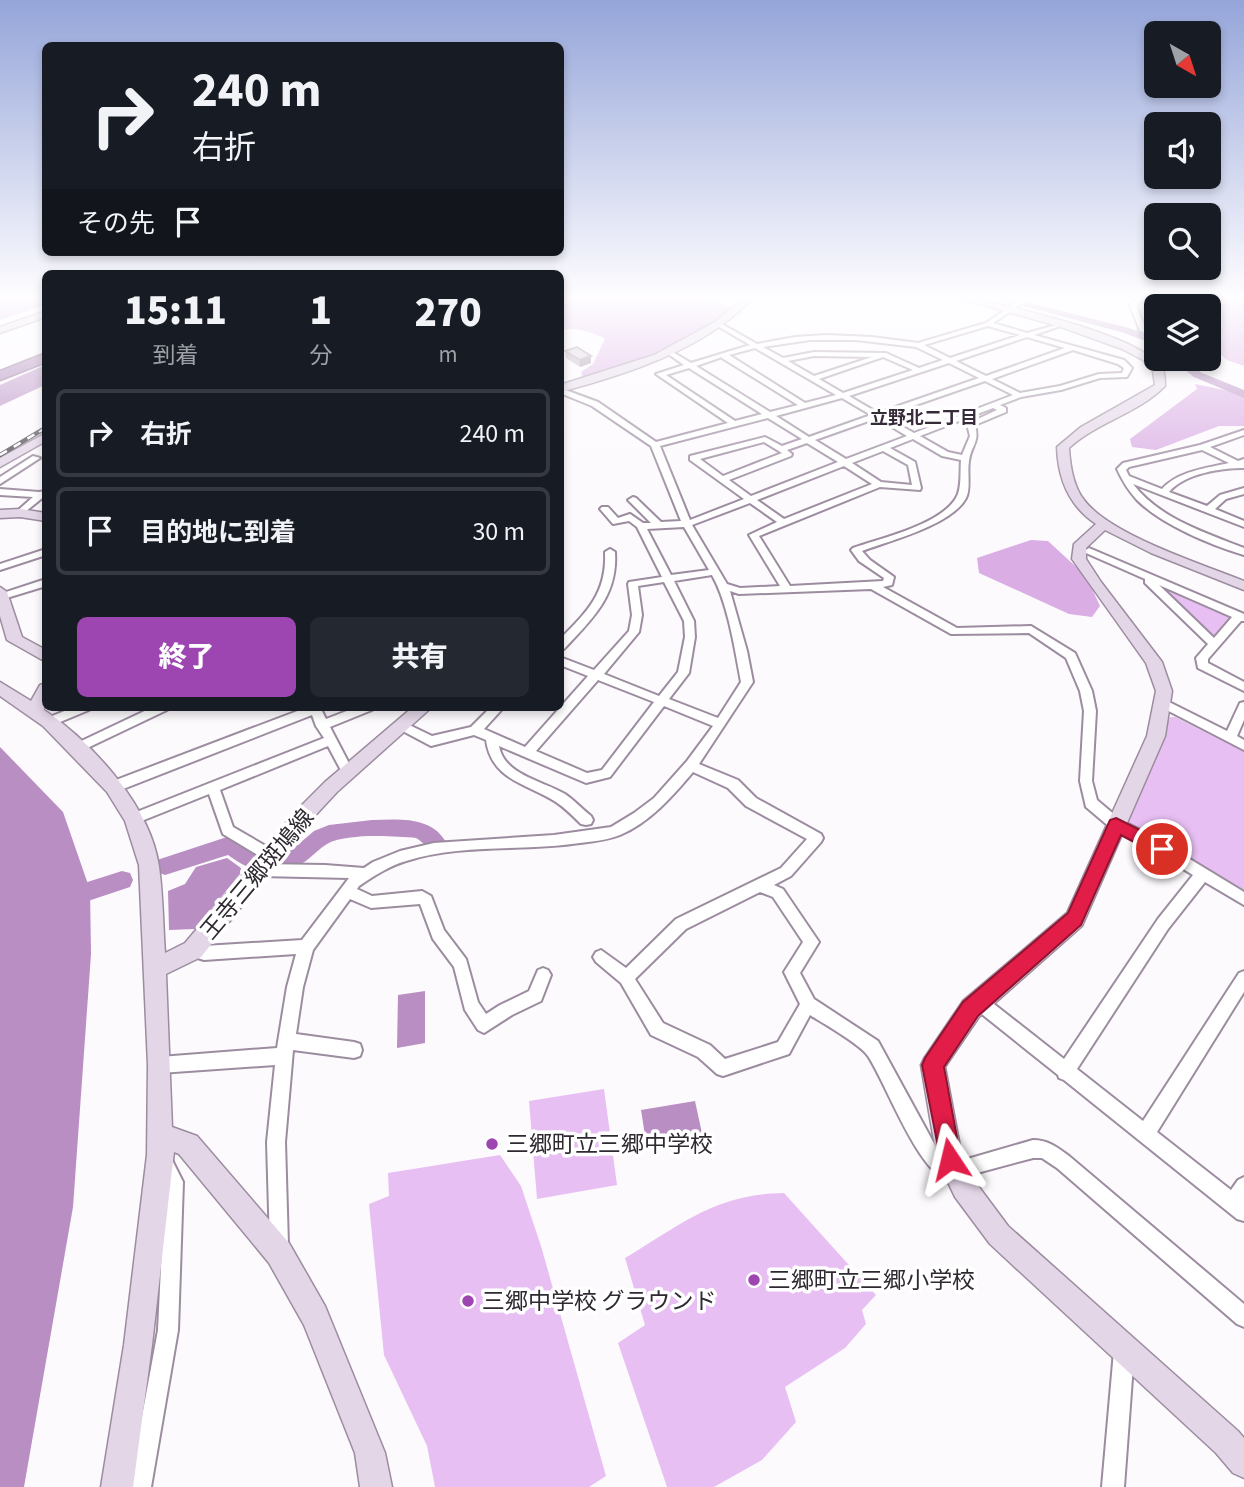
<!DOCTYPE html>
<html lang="ja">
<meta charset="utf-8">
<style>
:root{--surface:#171b24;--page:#242831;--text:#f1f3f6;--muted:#9ea1a6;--line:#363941;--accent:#9d46b2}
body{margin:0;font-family:"Source Sans 3","Noto Sans JP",sans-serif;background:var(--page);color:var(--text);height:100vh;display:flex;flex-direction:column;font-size:26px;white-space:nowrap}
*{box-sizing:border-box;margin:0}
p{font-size:23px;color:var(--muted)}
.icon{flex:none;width:38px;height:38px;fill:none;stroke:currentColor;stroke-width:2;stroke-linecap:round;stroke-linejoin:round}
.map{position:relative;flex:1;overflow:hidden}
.side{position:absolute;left:42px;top:270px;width:522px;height:441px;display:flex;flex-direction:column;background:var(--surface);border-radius:10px;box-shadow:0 4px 10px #0003}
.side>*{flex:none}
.guide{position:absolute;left:42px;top:42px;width:522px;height:214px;border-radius:10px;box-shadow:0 4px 10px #0003;background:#171b24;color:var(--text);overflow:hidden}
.needle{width:46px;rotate:141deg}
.controls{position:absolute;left:1144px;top:21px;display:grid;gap:14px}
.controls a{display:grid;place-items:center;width:77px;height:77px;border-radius:10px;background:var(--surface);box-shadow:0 4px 10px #0003;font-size:35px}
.pin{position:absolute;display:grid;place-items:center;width:60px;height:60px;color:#fff;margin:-30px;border:4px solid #fff;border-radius:50%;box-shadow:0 2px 7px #0007}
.me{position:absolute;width:77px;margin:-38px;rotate:350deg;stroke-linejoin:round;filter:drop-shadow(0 0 5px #0008)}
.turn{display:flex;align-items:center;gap:24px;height:147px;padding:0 35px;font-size:32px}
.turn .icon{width:91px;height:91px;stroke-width:2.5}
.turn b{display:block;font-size:49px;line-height:60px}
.then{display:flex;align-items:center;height:66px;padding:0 35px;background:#0003;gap:14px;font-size:26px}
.eta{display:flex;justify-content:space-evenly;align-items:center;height:119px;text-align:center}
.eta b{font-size:42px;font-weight:800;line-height:49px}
.primary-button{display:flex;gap:14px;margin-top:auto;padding:14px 35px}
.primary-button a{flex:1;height:80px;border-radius:10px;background:var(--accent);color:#fff;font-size:28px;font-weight:800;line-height:80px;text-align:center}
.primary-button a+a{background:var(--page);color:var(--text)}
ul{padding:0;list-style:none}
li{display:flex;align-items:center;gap:21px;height:88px;margin:0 14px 10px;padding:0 21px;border:4px solid var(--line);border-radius:10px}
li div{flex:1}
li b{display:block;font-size:26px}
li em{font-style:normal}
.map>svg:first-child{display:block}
</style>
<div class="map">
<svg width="1244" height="1487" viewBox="0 0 1244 1487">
<rect width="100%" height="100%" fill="#fdfafe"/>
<g fill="#e8bff3">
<polygon points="1167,587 1227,613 1231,618 1214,636 1204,634 1163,590"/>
<polygon points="1170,717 1175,717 1244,752 1244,897 1131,830 1127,822"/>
<polygon points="604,1089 617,1185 537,1199 529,1101"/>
<polygon points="500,1155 521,1186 541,1246 606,1476 589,1487 435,1487 427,1446 384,1355 369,1204 389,1196 388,1173"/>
<path d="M784 1193 876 1295 862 1310 866 1324 845 1348 785 1387 796 1422 762 1460 714 1487H667L618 1343 645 1325 625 1258C682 1224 715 1194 784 1193Z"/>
</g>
<g fill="#daaee4">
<polygon points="0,296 45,296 45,305 0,320"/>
<path d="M560 296H709L731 308C699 342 628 364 583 379L581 372 593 364 605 339C592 331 574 327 560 330Z"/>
<polygon points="1183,296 1244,296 1244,366 1227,360 1209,344 1209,306 1179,306"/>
<polygon points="1195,384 1244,394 1244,426 1219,426 1156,450 1132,447 1130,439 1197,389"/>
<polygon points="1031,540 1048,541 1086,576 1100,606 1092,617 1069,614 979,573 977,558"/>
</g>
<g fill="#b88ec3">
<polygon points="45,365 45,385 0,406 0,385"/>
<polygon points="0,747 63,812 90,890 91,954 73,1207 24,1487 0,1487"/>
<polygon points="227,858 241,868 240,874 195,929 169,930 168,891 185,884 196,867"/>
<polygon points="425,991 425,1043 397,1048 398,995"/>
<polygon points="695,1101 703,1138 647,1148 641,1110"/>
</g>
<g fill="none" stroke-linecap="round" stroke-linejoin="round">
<g fill="#b88ec3" fill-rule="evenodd">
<polygon points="986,296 1002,296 1129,328 1157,338 1157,345 1121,332"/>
<polygon points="1171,359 1183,359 1202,373 1244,390 1244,398 1194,377"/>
<path d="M372 820C400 819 433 816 447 844L444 850C429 855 427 844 416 838 394 836 346 833 327 844 309 855 303 873 278 864L275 858 278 852 294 848 314 831 329 825Z"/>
<path d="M230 836 264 855 267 861 264 867C250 872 239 862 228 855L165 875 157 872 154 866 157 860Z"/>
<polygon points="122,871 130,873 133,880 130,887 67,908 59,905 56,898 59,891"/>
</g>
<defs>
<g id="street">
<path d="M1000 296 1022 299 1026 296H1033L993 323 1027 333 1060 324V326L1034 335 1124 360 1132 368 1127 377 1100 378 1061 390 1021 397 1000 405 1006 408V412L975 425C980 443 971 445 969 461 967 472 971 489 966 498 952 525 889 541 862 551L870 560 894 577 892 585 883 587 957 628 1031 626 1075 653 1092 691 1096 711 1092 781 1097 800 1122 821 1147 833 1244 892V905L1205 882 1168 929 1077 1069 1143 1121 1239 973 1244 971V992L1157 1132 1231 1190 1238 1180 1244 1177V1221L1237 1219 1064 1080 1059 1078 1058 1075 973 1007 971 1002 973 997 979 995 985 997 1064 1059 1158 919 1193 875 1137 841 1112 829 1086 807 1080 781 1084 711 1080 691 1066 658 1029 633 951 634 871 589 739 594 730 591 747 651 753 682 699 764 738 780 756 798 821 834 823 838 821 842 791 876 774 885 783 889 819 942 800 973 814 999 878 1041 937 1149 955 1167 958 1173 955 1179 949 1182C916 1168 888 1087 868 1056 860 1044 824 1024 810 1015L789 1054 723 1076 717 1074 698 1057 651 1035 621 983 596 962 593 957 596 952 601 950 626 968 676 919 781 868 807 839 746 806 728 788 693 772C673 796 649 823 620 835 605 841 588 842 572 844 518 851 459 844 406 861 389 866 374 876 359 886L357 889 372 896 422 891 431 896 444 930 466 959 478 1002 486 1014 500 1005 529 991 538 970 543 968 548 970 551 975 541 1001 512 1015 484 1033 478 1030 465 1010 454 967 433 939 420 904 371 908 350 899 313 950 303 987 296 1034 354 1042 360 1044 362 1050 360 1056 354 1058 293 1050 285 1142 288 1245 286 1252 279 1254 272 1252 270 1245 267 1142 275 1065 160 1073 154 1071 152 1065 154 1059 160 1057 277 1048 287 987 296 954 204 960 188 955 186 950 188 945 193 943 204 946 302 940 349 878 260 876 255 874 253 870 255 866 260 864 325 865 364 868 373 862 400 851 434 843 554 835 611 827 634 813 654 798 687 761 713 726 664 706 610 777 586 783 499 746C504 775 543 781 565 794 574 800 582 809 591 816L593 820 591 824 586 825 581 824C573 816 565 808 556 802 527 783 492 781 486 740L474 735 431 746 399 729 397 726 403 722 432 736 471 727 491 707H504L484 729 525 747 588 676 560 665V657L594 670 629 631 632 615 628 584 629 582 662 577 637 527 629 521 613 524 600 509 602 507H608L618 518 630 514 643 523H651L628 500 633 497 636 498 661 522 681 521 651 446 592 406 560 393V388L598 402 656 442 728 423 656 374 684 365 667 353V351H671L691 363 750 345 716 325V323H720L757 344 795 337 826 335 872 337 918 343 986 323 1017 302ZM988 326 1020 335 950 358 924 345ZM1027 337 1065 348 986 376 956 361ZM810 340H856L916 347 943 360 919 368 886 353 814 352 783 358 763 347ZM755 348 836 395 805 403 729 355ZM1073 350 1118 364 1124 368 1122 373 1099 374 1060 386 1020 393 992 379ZM814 356 872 357 814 376 788 361ZM722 357V358L798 405 770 412 696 366ZM883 357 913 370 843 393 819 379ZM949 363 979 378 878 413 849 396ZM689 368 762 414 735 421 666 375ZM985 381 1013 395 914 433 884 416ZM842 398 871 415 809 437 776 416ZM993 408 997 410 967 424 970 436 962 455 948 452 920 436ZM768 418 802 439 782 446 765 437 690 456V460L744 499 690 520 660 446ZM877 418 907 436 846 459 815 440ZM913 439 942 456 961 460C960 470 962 489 956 498 940 525 881 538 853 548L851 550 859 561 884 578 883 581 790 586 759 536 880 487 920 490 921 488 915 462 890 448ZM764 442 782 453 723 476 700 459ZM807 443 838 462 751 496 729 480 791 456 792 454 787 450ZM883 451 908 465 912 485 881 482 852 463ZM844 466 872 484 784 519 757 500ZM750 503 777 522 749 535 780 586 740 588 727 584 692 525ZM684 527 709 570 671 575 647 529ZM712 575C728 603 735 650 741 682L718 718 669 699 689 673 695 637 694 621 674 581ZM664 582 684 621 685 637 678 672 659 696 604 674 639 632 642 615 638 586ZM598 680 654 702 602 770 587 773 536 751ZM760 892 773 897 803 942 784 972 800 1004 778 1042 725 1059 710 1045 663 1023 635 979 686 929Z"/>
<polygon points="1135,296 1142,296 1145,299 1136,306 1146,330 1157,334 1157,338 1140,331 1130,305 1138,299"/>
<polygon points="1177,296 1183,296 1182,306 1176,306"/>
<path d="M1244 430V435L1210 447 1238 461 1244 459V468C1222 468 1185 473 1169 492L1207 506 1220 495 1244 488V494L1226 499 1215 509 1244 521V527L1133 484C1160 519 1204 532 1244 548V555C1211 545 1162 525 1137 500 1128 490 1122 480 1117 469L1123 463 1200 445ZM1202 450 1229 463C1207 468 1178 471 1162 489L1129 476 1126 470 1129 467Z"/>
<polygon points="33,456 40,458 0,484 0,477"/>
<polygon points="0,489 39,492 46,491 46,495 20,516 15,513 33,497 0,495"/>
<path d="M1089 548 1244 614V621H1241L1208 659V663L1244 682V691L1198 668 1196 658 1208 644 1145 583V579L1086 553 1084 551ZM1159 585 1232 617 1214 638Z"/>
<polygon points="46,549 46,555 0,570 0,564"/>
<path d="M610 549 615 552C618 596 592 619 564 649L560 650V639C587 612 607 593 605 552Z"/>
<polygon points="46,579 46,586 0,600 0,594"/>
<polygon points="1163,699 1227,731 1240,703 1244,702 1244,720 1237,736 1244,740 1244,750 1159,706 1157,703"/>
<polygon points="74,707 91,707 89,710 53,725 49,726 43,722 45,719"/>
<polygon points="153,707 169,707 167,710 81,751 73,751 71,748 73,745"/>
<polygon points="308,707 320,707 326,719 357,707 374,707 372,710 330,727 354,773 352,776 344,776 328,746 220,790 233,827 276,852 278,856 276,860 271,862 266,860 223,834 209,794 134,824 129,823 127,819 129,815 324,738 316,726 312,715 118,791 108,791 107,787 108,783"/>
<path d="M1033 1140C1048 1140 1057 1147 1069 1156L1244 1304V1327L1237 1324 1057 1168 1042 1158H1033L977 1173 970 1193 964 1196 958 1193 955 1187 964 1160Z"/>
<polygon points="165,1155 171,1158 183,1182 178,1330 151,1487 129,1487 158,1330 165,1183 156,1164 159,1158"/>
<polygon points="1124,1341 1131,1344 1134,1351 1124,1487 1102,1487 1114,1351 1117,1344"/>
</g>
<g id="secondary">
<path d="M746 296H755C706 349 628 374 560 392V385L654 355 715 322Z"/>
<path d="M951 296H965C1005 306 1145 335 1163 370 1165 374 1165 381 1165 386 1139 413 1097 422 1069 448 1070 465 1073 486 1084 500 1110 535 1202 564 1244 581V590L1151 553 1105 530 1086 548V559L1101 582 1162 662 1172 691 1165 736 1082 926 979 1017 945 1067 962 1157 973 1179 1008 1226 1238 1431 1244 1438V1478L1233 1473 1216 1453 990 1244 955 1197 937 1159 921 1065 925 1057 963 1001 1067 913 1147 736 1156 691 1146 663 1072 559 1074 544 1096 524C1069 506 1058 479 1057 447L1081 427 1155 385 1153 371 1143 360 1122 349 1061 327Z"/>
<polygon points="46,311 46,317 0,333 0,327"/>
<polygon points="46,433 46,441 0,467 0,458"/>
<polygon points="20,509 46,513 46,521 20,517 0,518 0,510"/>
<polygon points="0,587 7,592 22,637 46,650 46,662 7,640 0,616"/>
<path d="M0 682 31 701 40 685 46 683 44 710C93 743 151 807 159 867 163 895 163 925 165 953L185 943 297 810 325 782 413 707H432L337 792 311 820 201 957 166 974 172 1127 197 1136 289 1243 325 1306 385 1453 392 1487H360L355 1453 304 1325 269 1263 179 1154 174 1152 152 1345 133 1487H101L124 1345 147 1155 148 1065 139 865 125 821 107 792 43 726 0 696Z"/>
</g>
<polygon id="highway" points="46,353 46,362 0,380 0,371"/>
</defs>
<use href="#street" stroke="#9c8c9f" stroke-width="4"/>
<use href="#secondary" stroke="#9c8c9f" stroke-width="3"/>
<use href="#highway" stroke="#7a5a82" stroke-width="3"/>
<use href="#street" fill="#fff" fill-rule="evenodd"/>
<use href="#secondary" fill="#e3d6e7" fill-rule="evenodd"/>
<use href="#highway" fill="#a275ae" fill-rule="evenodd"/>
<defs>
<polyline id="rail-far1" points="39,432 46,428"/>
<polyline id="rail" points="0,455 42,430"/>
</defs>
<use href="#rail-far1" stroke="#524c54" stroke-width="3.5"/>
<use href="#rail" stroke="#524c54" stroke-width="4.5"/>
<use href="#rail-far1" stroke="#fff" stroke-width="2" stroke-dasharray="6" stroke-linecap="butt"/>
<use href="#rail" stroke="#fff" stroke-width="2.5" stroke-dasharray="8" stroke-linecap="butt"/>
</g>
<polygon fill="#b9abbd" points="565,351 591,356 591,363 580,367 566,358"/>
<polygon fill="#968b9a" points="591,356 591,363 580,367 580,360"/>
<polygon fill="#d7c7dc" stroke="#968b9a" stroke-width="2" points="577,347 591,356 580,360 565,351"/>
<linearGradient id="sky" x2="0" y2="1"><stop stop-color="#95a5d9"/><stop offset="0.59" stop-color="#fefdff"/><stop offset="1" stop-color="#fefdff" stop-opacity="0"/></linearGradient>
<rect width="1244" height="504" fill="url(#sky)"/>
<polygon fill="#e11d48" stroke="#92132f" stroke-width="2" points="1116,818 1168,844 1171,849 1168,854 1162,857 1156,854 1121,835 1081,925 978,1016 944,1067 961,1159 958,1167 950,1170 942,1167 922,1065 925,1058 963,1002 1068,913 1110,820"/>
<g fill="#9d46b2" stroke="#fff" stroke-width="2.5">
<circle cx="492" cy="1144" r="7"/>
<circle cx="754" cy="1280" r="7"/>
<circle cx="468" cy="1301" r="7"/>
</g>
<g text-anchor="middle" stroke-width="7" stroke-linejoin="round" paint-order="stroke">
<g font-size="18" font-weight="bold" fill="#372b3a" stroke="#fff">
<text x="924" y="424">立野北二丁目</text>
</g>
<g font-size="23" fill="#2f2931" stroke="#fff">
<text transform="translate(257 874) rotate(-50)" y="8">王寺三郷斑鳩線</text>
</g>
<g font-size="23" fill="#2f2931" stroke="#fff" text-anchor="start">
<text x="506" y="1152">三郷町立三郷中学校</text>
<text x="768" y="1288">三郷町立三郷小学校</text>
<text x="482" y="1309">三郷中学校 グラウンド</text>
</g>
</g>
</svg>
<div class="controls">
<a><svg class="needle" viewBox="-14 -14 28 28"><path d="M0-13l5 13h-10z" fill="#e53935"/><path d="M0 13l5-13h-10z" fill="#9ea1a6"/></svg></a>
<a><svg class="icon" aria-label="sound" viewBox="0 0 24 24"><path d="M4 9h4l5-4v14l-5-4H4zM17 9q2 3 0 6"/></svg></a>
<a><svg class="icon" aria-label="search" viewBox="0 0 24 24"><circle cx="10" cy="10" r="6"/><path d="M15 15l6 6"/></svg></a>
<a><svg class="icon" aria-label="layers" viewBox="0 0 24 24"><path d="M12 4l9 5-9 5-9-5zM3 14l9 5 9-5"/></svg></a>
</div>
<div class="pin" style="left:1162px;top:849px;background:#d93025"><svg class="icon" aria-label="arrive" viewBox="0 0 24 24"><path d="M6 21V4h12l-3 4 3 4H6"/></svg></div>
<svg class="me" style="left:950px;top:1159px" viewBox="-20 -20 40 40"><path d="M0-17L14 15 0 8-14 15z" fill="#e11d48" stroke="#fff" stroke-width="4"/></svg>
<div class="guide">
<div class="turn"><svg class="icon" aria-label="right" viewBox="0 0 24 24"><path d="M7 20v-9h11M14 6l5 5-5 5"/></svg><div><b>240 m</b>右折</div></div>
<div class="then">その先<svg class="icon" aria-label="arrive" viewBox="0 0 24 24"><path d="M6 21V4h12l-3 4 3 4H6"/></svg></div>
</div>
<section class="side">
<div class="eta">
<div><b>15:11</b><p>到着</p></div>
<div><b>1</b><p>分</p></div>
<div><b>270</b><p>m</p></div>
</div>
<ul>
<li><svg class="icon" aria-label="right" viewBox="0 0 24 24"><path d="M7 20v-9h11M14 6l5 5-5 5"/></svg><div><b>右折</b></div><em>240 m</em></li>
<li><svg class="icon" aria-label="arrive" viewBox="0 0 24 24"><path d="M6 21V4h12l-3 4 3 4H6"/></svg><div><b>目的地に到着</b></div><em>30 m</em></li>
</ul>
<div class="primary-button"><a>終了</a><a>共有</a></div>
</section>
</div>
